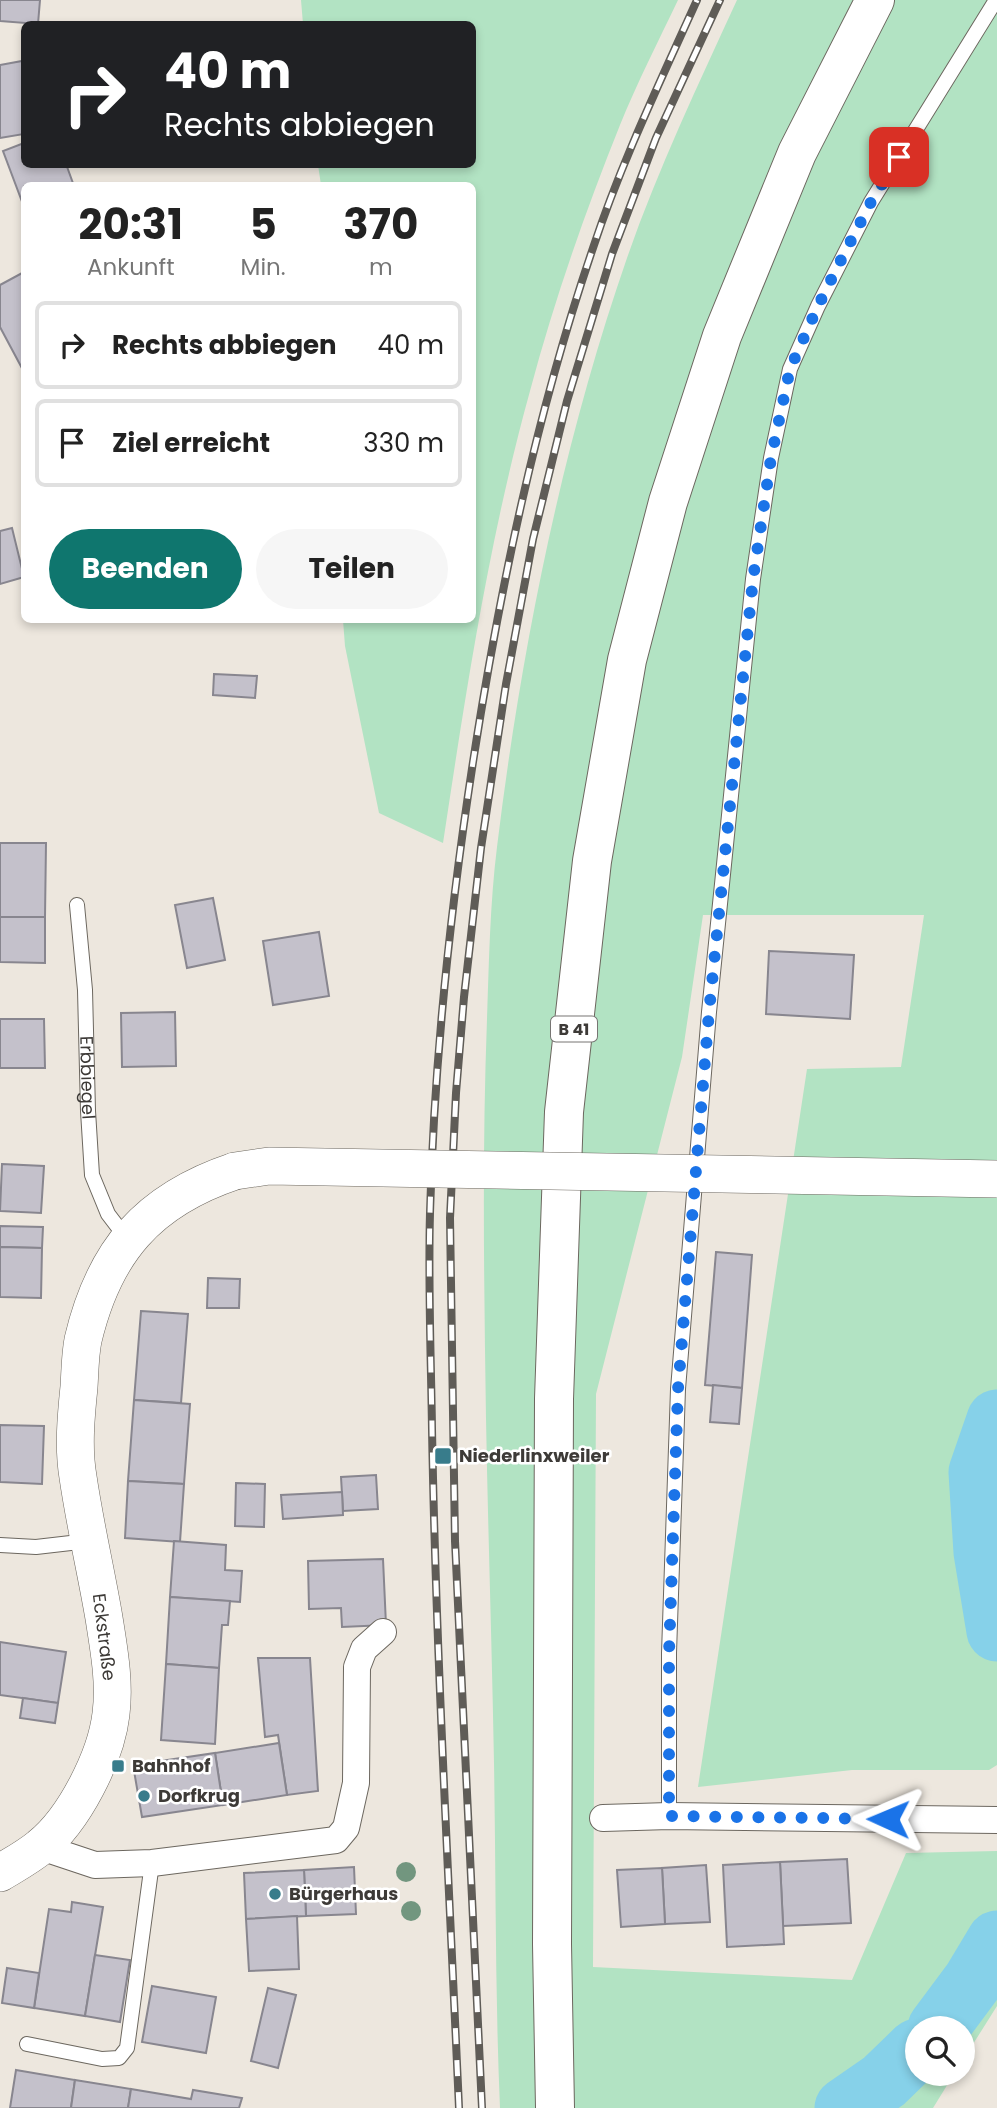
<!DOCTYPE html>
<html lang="de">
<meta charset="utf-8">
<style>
:root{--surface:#fff;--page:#f6f6f6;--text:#222;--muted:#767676;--line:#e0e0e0;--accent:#0f766e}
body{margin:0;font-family:Poppins,sans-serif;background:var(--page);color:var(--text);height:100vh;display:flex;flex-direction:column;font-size:26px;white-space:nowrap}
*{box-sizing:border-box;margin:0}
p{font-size:23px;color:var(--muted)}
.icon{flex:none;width:38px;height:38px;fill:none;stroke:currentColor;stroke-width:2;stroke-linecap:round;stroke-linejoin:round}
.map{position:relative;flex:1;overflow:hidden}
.panel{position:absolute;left:21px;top:182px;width:455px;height:441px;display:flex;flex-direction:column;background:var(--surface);border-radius:10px;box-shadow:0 4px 10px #0003}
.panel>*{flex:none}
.banner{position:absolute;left:21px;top:21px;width:455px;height:147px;border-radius:10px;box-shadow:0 4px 10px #0003;background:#202124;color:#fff;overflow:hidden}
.fabs{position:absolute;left:905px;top:2016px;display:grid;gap:14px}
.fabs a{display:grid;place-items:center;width:70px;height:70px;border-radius:50%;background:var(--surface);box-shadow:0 4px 10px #0003;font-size:35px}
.pin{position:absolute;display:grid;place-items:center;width:60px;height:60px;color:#fff;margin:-30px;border-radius:14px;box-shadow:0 4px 10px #0006}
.me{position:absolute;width:77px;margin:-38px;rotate:271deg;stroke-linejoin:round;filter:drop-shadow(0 0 5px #0008)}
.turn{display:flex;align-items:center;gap:24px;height:147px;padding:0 28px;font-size:32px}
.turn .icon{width:91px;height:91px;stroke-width:2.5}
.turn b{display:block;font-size:49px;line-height:60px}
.eta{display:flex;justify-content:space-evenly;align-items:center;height:119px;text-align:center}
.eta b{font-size:42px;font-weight:700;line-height:49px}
.action{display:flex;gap:14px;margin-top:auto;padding:14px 28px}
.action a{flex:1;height:80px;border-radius:42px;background:var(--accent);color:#fff;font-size:28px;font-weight:700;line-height:80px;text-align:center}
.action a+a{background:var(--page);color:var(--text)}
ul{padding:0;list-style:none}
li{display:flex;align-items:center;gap:21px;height:88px;margin:0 14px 10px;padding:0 14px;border:4px solid var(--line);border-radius:10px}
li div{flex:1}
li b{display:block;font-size:26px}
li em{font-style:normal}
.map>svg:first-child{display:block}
</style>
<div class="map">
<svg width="997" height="2108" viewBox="0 0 997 2108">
<rect width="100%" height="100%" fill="#ede7de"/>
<g fill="#b2e3c3">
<path d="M301 0H678C658 42 637 83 620 125 585 212 554 301 530 391 489 539 466 691 443 843L379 813 345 646 343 620H472V186L321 185 318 165 472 164V24H303Z"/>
<path d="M737 0H997V1765L989 1770H852L698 1787 807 1069 901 1067 924 915H703L682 1057 596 1394 593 1967 852 1980 906 1853 997 1851V2006L963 2060 962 2028H917V2074H954L933 2108H500C495 1993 496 1878 494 1763 492 1648 488 1533 486 1418 484 1285 482 1152 487 1019 489 962 490 903 497 847 521 650 562 445 627 258 658 169 698 85 737 0Z"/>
</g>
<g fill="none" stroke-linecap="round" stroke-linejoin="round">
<g stroke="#86d1e9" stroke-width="61">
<polyline points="997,1420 979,1472 984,1552 997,1631"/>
<polyline points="938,2028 973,1981 997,1941"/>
<polyline points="845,2108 884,2081 917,2049"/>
</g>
</g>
<g fill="#c4c1cb" stroke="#88868f" stroke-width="2">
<polygon points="0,0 40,0 38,24 0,21"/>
<polygon points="22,61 24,72 24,134 0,138 0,65"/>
<polygon points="24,143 24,164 66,164 74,186 24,186 24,207 3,151"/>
<polygon points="24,272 24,372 0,327 0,285"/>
<polygon points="12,528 24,577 0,584 0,531"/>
<polygon points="214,674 257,676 255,698 213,695"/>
<polygon points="0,843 46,843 45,917 0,917"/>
<polygon points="213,898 225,960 187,968 175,905"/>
<polygon points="0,917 45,917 45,963 0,962"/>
<polygon points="319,932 329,996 273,1005 263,941"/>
<polygon points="769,951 854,955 850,1019 766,1014"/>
<polygon points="175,1012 176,1066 122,1067 121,1013"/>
<polygon points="0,1019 44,1019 45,1068 0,1068"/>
<polygon points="2,1164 44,1166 41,1213 0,1211"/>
<polygon points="0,1226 43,1227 42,1248 0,1247"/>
<polygon points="0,1247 42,1248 41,1298 0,1297"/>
<polygon points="716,1252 752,1255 742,1388 705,1385"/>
<polygon points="208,1278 240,1279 239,1308 207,1308"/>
<polygon points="141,1311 188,1314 181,1403 134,1400"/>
<polygon points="713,1385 742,1388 739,1424 710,1422"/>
<polygon points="134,1400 190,1404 184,1484 128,1481"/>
<polygon points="0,1425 44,1426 42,1484 0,1482"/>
<polygon points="376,1475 378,1509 343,1511 341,1477"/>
<polygon points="128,1481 184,1484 180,1542 125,1538"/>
<polygon points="236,1483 265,1484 264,1527 235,1526"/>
<polygon points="342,1492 343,1515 283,1519 281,1495"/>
<polygon points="174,1541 226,1545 225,1570 242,1571 240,1602 170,1597"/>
<polygon points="383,1559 386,1625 342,1627 341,1608 309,1609 308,1561"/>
<polygon points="170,1597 230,1601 228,1625 222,1625 219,1668 166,1664"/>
<polygon points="0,1642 66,1652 58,1703 0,1695"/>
<polygon points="258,1658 310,1658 318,1791 287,1795 278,1735 265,1737"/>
<polygon points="166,1664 219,1668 215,1744 161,1740"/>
<polygon points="23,1698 58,1703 55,1723 20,1718"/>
<polygon points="279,1743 287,1795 223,1805 215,1753"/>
<polygon points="215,1753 223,1805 142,1817 133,1765"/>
<polygon points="847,1859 851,1923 783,1926 780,1862"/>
<polygon points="780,1862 784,1944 727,1947 723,1865"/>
<polygon points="706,1865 710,1922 665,1924 662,1868"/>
<polygon points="354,1867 356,1914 306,1916 304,1870"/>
<polygon points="662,1868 665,1924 621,1927 617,1870"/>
<polygon points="304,1870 306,1916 246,1919 244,1873"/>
<polygon points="72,1902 103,1907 85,2016 34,2008 49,1909 71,1912"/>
<polygon points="297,1916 299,1969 249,1971 246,1919"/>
<polygon points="95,1955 130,1960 120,2022 85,2016"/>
<polygon points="7,1968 39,1973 34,2008 2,2003"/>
<polygon points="152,1986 216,1997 206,2053 142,2042"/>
<polygon points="268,1988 296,1995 278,2068 251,2061"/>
<polygon points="16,2070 75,2080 71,2108 10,2108"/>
<polygon points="75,2080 131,2089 128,2108 71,2108"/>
<polygon points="131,2089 191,2099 193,2090 242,2098 239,2108 128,2108"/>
</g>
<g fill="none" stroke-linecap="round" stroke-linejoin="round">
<defs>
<g id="lane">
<path id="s1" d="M77 905 85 990 88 1111 92 1175 108 1214 127 1239"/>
<polyline points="0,1545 36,1547 88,1541"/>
<polyline points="669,1816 669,1653 678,1389 709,1012 753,579 771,458 790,369 818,306 871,202 996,0"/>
<polyline points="27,2044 102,2059 119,2058 127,2048 152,1863"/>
</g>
<g id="street">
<polyline points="603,1818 669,1816 997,1820"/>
<polyline points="41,1847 95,1865 152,1863 336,1840 346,1828 356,1783 357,1667 364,1649 383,1632"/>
</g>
<path id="secondary" d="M0 1873C13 1865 28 1857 40 1847 74 1820 106 1757 111 1714 115 1682 109 1650 104 1618 96 1571 85 1525 78 1477 73 1448 76 1416 79 1387 80 1372 80 1355 83 1340 104 1251 148 1200 235 1171"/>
<polyline id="highway" points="555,2108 552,1944 554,1399 564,1112 592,861 627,660 668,502 722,336 797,153 875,0"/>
</defs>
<use href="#lane" stroke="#6c675f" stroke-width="16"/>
<use href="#street" stroke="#6c675f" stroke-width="28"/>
<use href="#secondary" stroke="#6c675f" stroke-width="38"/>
<use href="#highway" stroke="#6c675f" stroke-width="40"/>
<use href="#lane" stroke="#fff" stroke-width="14"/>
<use href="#street" stroke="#fff" stroke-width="26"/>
<use href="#secondary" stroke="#fff" stroke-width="37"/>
<use href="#highway" stroke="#fff" stroke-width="38"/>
<defs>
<g id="rail">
<path d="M459 2108C449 1882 436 1655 432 1429 431 1357 428 1285 430 1213 434 1062 450 912 473 762 500 588 536 415 593 248 621 163 660 82 697 0"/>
<polyline points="482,2108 455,1541 450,1218 456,1093 464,997 481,848 506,684 533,539 567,401 612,254 656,138 720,0"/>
</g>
</defs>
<use href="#rail" stroke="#5f5c57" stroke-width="8"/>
<use href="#rail" stroke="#fff" stroke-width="5" stroke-dasharray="16" stroke-linecap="butt"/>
<defs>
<polyline id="secondary-bridge" points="235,1171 269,1166 997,1179"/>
</defs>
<use href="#secondary-bridge" stroke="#6c675f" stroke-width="38" stroke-linecap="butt"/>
<use href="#secondary-bridge" stroke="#fff" stroke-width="37"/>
</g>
<g fill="#72967f">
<circle cx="406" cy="1872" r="10"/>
<circle cx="411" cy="1911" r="10"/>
</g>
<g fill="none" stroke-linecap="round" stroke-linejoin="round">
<polyline stroke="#1a73e8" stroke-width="12" stroke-dasharray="0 21.6" points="888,1819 669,1816 669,1653 678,1389 709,1012 753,579 771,458 790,369 818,306 839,264 871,202 899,157"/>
</g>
<g fill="#387c8b" stroke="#fff" stroke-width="2.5">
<rect x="434" y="1447" width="18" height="18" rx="3.5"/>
<rect x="111" y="1759" width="14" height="14" rx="3.5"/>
<circle cx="144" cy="1796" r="7"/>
<circle cx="275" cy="1894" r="7"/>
</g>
<g text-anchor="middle" stroke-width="5" stroke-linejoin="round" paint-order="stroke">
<rect fill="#fff" stroke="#777573" stroke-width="2" x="551" y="1016.5" width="46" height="25" rx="5"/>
<g font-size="16" font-weight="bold" fill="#3d3a37">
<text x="574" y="1035">B 41</text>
</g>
<g font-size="18" fill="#3d3a37" stroke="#fff">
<text dy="6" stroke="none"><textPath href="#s1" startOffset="173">Erbbiegel</textPath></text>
<text transform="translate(104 1637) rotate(83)" y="6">Eckstraße</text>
</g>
<g font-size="18" font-weight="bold" fill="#3d3a37" stroke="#fff" text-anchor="start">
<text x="459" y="1462">Niederlinxweiler</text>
<text x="132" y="1772">Bahnhof</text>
<text x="158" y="1802">Dorfkrug</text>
<text x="289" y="1900">Bürgerhaus</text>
</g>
</g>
</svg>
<div class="fabs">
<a><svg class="icon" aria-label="search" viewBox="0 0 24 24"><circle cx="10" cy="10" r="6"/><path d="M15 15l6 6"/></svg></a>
</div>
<div class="pin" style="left:899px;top:157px;background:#d93025"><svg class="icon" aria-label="arrive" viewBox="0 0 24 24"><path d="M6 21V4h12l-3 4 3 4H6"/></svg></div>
<svg class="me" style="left:888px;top:1819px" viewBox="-20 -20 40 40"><path d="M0-17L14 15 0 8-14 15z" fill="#1a73e8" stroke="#fff" stroke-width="4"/></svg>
<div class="banner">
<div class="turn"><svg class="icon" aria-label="right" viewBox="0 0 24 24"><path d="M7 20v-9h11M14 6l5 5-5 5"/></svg><div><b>40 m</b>Rechts abbiegen</div></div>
</div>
<section class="panel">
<div class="eta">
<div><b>20:31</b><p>Ankunft</p></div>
<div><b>5</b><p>Min.</p></div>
<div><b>370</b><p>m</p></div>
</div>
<ul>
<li><svg class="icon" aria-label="right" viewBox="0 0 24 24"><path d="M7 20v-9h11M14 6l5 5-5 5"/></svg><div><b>Rechts abbiegen</b></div><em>40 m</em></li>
<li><svg class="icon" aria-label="arrive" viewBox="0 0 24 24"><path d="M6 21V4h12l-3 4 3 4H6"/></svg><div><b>Ziel erreicht</b></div><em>330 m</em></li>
</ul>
<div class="action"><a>Beenden</a><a>Teilen</a></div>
</section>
</div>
